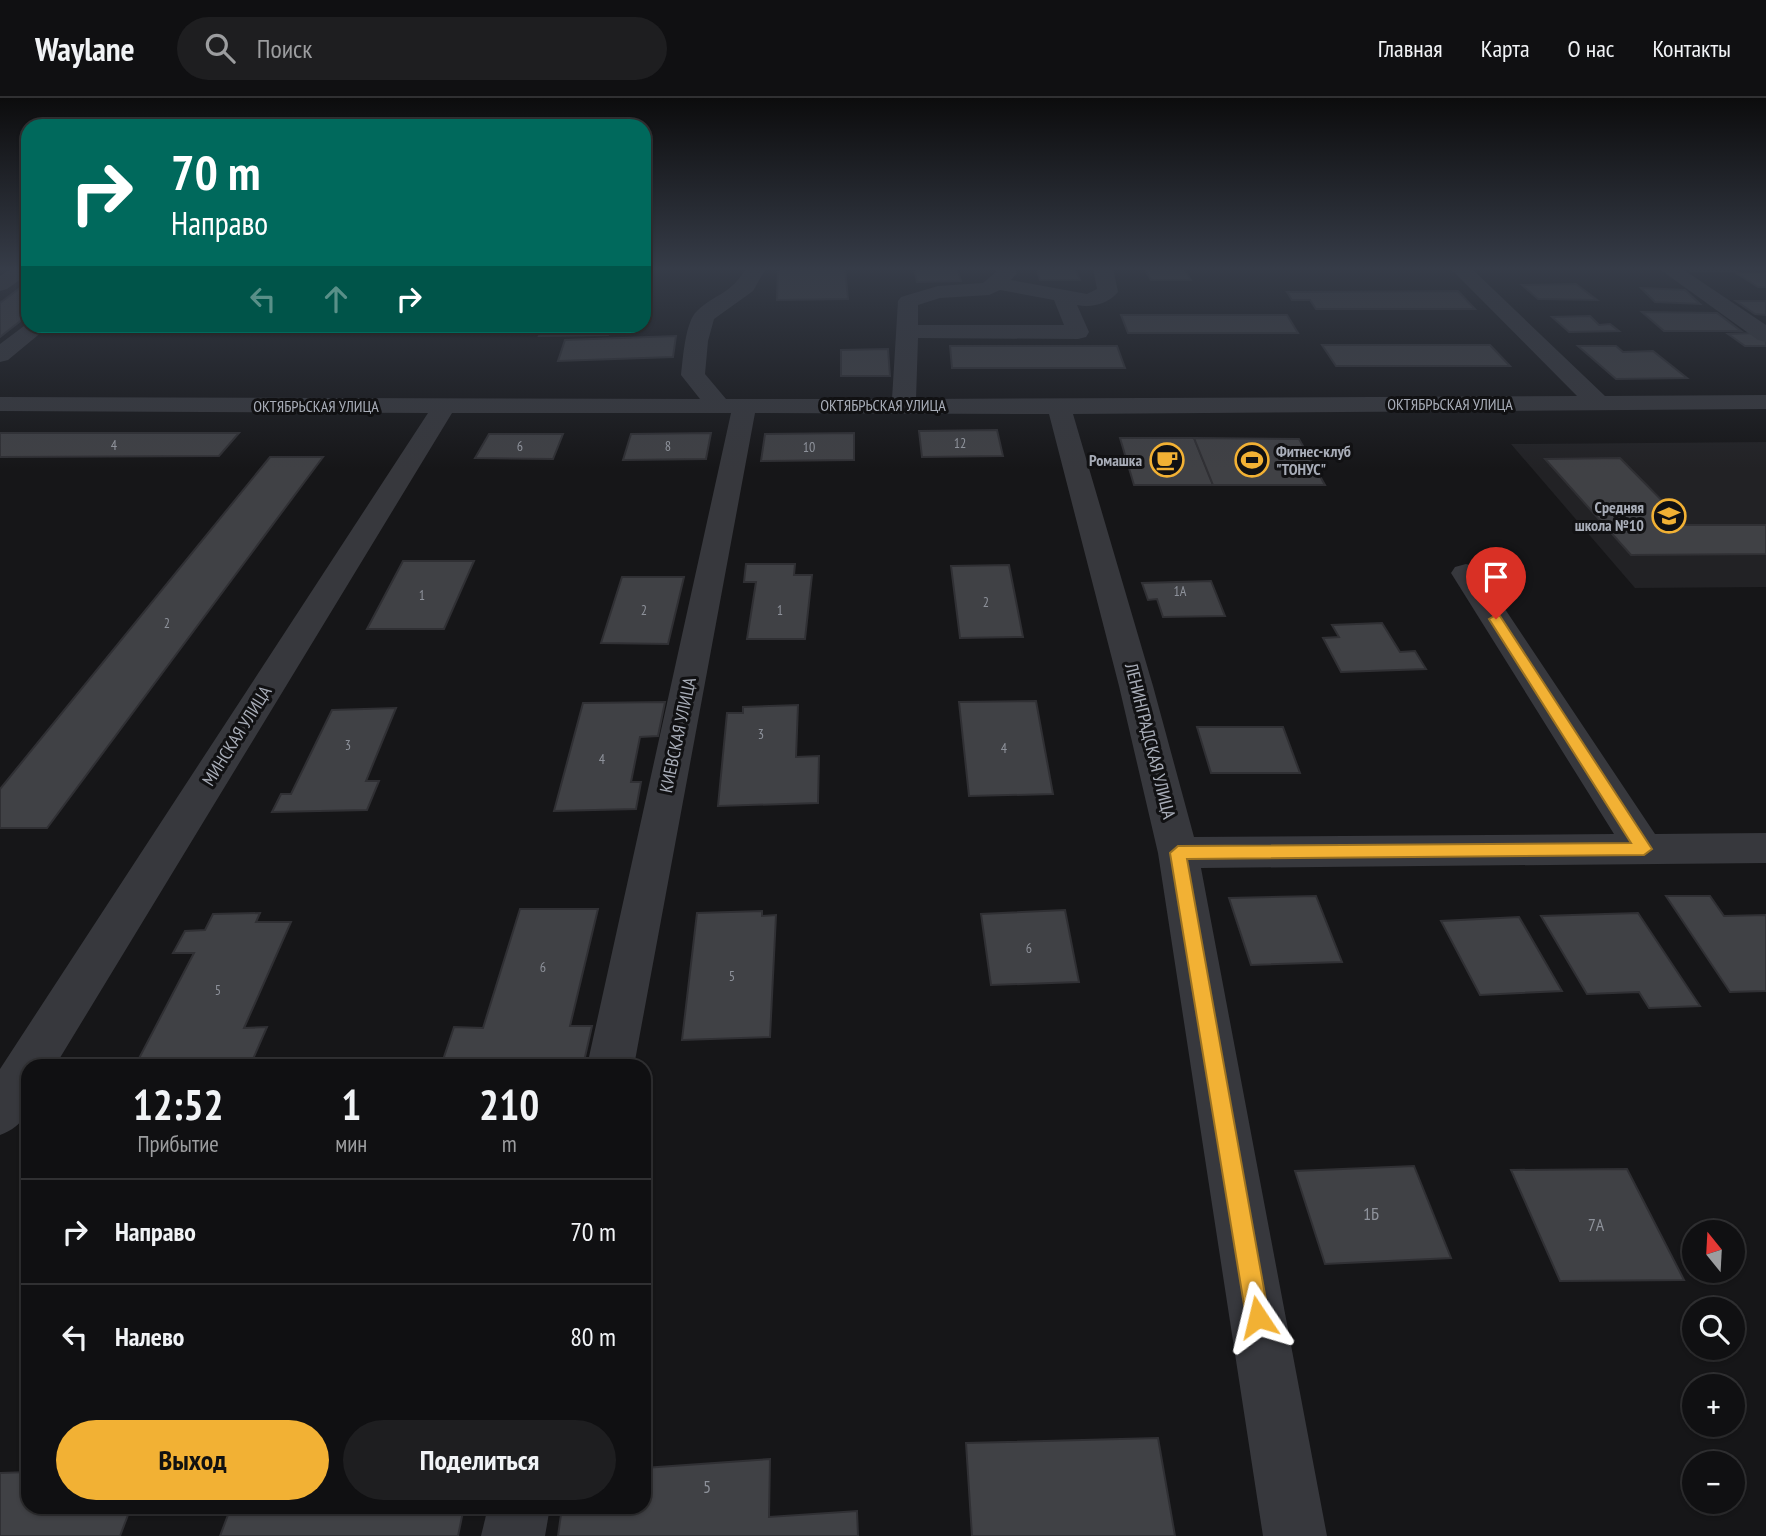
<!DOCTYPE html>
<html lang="ru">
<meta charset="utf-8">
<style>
:root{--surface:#101012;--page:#1e1e20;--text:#f1f3f6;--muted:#9c9d9f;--line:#303032;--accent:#f2b134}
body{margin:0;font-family:"PT Sans Narrow",sans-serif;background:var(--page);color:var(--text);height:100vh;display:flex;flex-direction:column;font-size:26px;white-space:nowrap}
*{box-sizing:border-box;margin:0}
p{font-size:23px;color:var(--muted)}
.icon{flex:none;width:38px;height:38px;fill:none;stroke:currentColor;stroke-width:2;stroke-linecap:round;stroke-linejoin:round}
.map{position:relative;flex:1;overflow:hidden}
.details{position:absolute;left:21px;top:961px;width:630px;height:455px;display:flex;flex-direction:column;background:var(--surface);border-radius:21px;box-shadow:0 2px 5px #0004,0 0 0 2px var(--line)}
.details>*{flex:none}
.banner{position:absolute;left:21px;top:21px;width:630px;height:214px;border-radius:21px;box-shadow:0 2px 5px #0004,0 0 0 2px var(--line);background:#00695c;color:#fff;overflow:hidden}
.needle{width:46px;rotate:342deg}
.tools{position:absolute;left:1682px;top:1122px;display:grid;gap:14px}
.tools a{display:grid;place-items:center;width:63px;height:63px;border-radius:50%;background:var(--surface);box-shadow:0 2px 5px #0004,0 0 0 2px var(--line);font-size:35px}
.pin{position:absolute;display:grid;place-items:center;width:60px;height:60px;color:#fff;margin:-72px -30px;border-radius:50% 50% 50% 0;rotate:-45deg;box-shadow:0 0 7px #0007}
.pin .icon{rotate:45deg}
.me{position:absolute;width:77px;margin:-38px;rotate:350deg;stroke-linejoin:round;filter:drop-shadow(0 0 5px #0008)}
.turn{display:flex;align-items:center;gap:24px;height:147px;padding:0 35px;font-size:32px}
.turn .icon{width:91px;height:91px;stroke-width:2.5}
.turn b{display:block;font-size:49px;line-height:60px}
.lanes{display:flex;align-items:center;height:66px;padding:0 35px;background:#0003;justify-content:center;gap:35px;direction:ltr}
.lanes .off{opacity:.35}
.eta{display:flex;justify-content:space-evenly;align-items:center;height:119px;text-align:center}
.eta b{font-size:42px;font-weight:700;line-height:49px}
.button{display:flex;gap:14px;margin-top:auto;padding:14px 35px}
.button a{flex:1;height:80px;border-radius:42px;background:var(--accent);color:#111;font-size:28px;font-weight:700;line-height:80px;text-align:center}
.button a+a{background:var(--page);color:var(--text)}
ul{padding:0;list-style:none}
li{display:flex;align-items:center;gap:21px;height:105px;padding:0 35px;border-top:2px solid var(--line)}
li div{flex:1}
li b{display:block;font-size:26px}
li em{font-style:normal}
header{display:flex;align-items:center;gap:42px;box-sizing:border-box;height:98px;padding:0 35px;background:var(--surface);border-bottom:2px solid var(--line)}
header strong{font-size:33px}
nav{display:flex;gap:38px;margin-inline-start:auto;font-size:24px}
.search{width:490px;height:63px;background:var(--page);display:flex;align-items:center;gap:18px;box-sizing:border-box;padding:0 24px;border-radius:38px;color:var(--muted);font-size:26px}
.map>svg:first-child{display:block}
</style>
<header>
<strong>Waylane</strong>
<div class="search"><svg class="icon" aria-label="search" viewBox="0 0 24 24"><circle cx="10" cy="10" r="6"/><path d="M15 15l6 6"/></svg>Поиск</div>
<nav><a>Главная</a><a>Карта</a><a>О нас</a><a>Контакты</a></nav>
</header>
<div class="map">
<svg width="1766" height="1438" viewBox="0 0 1766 1438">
<rect width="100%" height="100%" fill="#161618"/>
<polygon fill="#222225" points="1766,344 1766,489 1635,490 1511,346"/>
<g fill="#404145" stroke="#303034" stroke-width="2">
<polygon points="778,170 845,170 848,201 777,202"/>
<polygon points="914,170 957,170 961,183 917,184"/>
<polygon points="1036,170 1075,170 1080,182 1040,182"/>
<polygon points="1144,170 1184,170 1191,182 1151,182"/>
<polygon points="1686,170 1730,170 1735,173 1690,173"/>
<polygon points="1736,175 1766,175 1766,189 1758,189"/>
<polygon points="28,184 28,217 0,239 0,205"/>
<polygon points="1576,186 1597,202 1538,201 1522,187"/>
<polygon points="1641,190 1685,192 1700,206 1655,204"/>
<polygon points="1458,193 1475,211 1316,211 1310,202 1292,202 1287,194"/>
<polygon points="644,197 652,197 646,219 644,219"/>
<polygon points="1736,203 1766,203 1766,217 1755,216"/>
<polygon points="1642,214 1717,215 1741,233 1664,233"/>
<polygon points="1121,217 1287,217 1298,235 1128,235"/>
<polygon points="1590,218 1599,227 1610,226 1619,233 1569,234 1552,219"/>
<polygon points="373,228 494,228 489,236 366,236"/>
<polygon points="544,228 611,228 608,237 539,238"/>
<polygon points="1756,235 1766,242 1766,248 1745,248 1728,236"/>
<polygon points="676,238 673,259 558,263 565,242"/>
<polygon points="1322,247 1490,247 1510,268 1336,268"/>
<polygon points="950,248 1117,248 1125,270 952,270"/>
<polygon points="1578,248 1616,248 1623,254 1653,253 1687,280 1616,281"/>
<polygon points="888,251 890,278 841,278 841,252"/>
<polygon points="997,332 1003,358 922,359 919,333"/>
<polygon points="0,335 239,335 219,358 0,359"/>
<polygon points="711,335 706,361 623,362 631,336"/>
<polygon points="854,335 854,362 761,363 765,336"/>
<polygon points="489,336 563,336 553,361 475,360"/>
<polygon points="1120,340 1194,340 1213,387 1134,387"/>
<polygon points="1194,340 1299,341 1325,387 1213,387"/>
<polygon points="270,359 323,359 47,730 0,730 0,691"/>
<polygon points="1620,360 1686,427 1766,427 1766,456 1631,457 1545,361"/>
<polygon points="403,463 474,463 444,531 367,531"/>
<polygon points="746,466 795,466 794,477 812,477 805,541 747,541 756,484 744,484"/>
<polygon points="1009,467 1023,539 960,540 951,468"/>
<polygon points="622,479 684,479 668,546 601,545"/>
<polygon points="1211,483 1225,518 1163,519 1157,501 1148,502 1142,485"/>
<polygon points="1382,525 1400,554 1415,553 1426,571 1341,574 1323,540 1339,539 1332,527"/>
<polygon points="1036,603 1053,696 969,698 959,604"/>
<polygon points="665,604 658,638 640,639 631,684 641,684 636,711 554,713 583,605"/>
<polygon points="798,607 796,659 819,658 818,705 718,708 727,615 743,615 743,609"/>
<polygon points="396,610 366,683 379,683 367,712 272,714 281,696 291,696 332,612"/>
<polygon points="1197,629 1283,629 1300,675 1211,675"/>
<polygon points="1316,798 1342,864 1251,867 1229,800"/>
<polygon points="1666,798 1710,798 1724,818 1766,817 1766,893 1730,894"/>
<polygon points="520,811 598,811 570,928 592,928 583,968 441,968 454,929 483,930"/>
<polygon points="1065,812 1079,884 991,887 981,816"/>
<polygon points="762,813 762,818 776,817 770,939 682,942 697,815"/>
<polygon points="260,815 256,824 291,824 244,930 267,929 250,968 135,968 194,855 173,855 185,833 205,832 213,816"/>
<polygon points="1638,815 1700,908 1649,910 1639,894 1587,896 1541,818"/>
<polygon points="1519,819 1562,893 1480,897 1441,823"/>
<polygon points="1414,1068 1451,1160 1325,1166 1295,1073"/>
<polygon points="1627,1071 1684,1182 1560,1183 1511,1072"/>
<polygon points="1158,1340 1175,1438 972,1438 966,1345"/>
<polygon points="770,1361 769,1419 857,1413 858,1438 558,1438 562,1409 644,1409 644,1370"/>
<polygon points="28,1374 28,1409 131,1409 120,1438 0,1438 0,1375"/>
<polygon points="231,1409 464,1409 458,1438 220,1438"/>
</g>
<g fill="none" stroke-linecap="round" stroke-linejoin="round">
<g fill="#37383d" fill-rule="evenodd">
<polygon points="11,170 28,170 28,176 7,191 0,193 0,178"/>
<path d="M746 170H766L753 193 714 221 708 243 705 276 726 301H892L898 203 901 199 938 188 983 185 996 174 994 170H1014L1017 175 1011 182 1087 196 1097 191 1093 170H1113L1118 194C1108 206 1092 210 1077 207L1089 234 1086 239 1078 241 918 240 916 301 1577 298 1450 170H1471L1605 298 1766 297V311L1073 316 1153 588 1194 739 1614 736 1451 475 1455 469 1466 466 1477 469 1655 736 1766 735V765L1201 770 1327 1438H1263L1158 755 1119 588 1049 316 755 315 634 968H587L731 315H452L55 968H28C28 1001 36 1023 0 1037V971L428 315 0 313V299L700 301 681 277C683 261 685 224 697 213 716 195 732 196 746 170ZM1000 192 1054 202 1064 227H918V207L940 200 989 197Z"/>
<polygon points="1658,170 1681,170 1766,227 1766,244 1758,242"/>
<polygon points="28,225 28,228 49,228 8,262 0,264 0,246"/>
<polygon points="488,1409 550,1409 545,1438 481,1438"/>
</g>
</g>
<linearGradient id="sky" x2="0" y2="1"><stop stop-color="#0c0c0d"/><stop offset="0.46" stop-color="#363c48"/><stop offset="1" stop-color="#363c48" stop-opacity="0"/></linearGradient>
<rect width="1766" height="371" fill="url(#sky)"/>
<polygon fill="#f2b134" stroke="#9d7322" stroke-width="2" points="1496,517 1500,518 1652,751 1644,757 1187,761 1269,1219 1266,1228 1258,1231 1250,1228 1246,1219 1170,755 1178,748 1631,745 1489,521"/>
<defs>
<symbol id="cafe-ring" viewBox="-11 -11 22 22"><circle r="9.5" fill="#111113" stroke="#f2b134" stroke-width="1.5"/><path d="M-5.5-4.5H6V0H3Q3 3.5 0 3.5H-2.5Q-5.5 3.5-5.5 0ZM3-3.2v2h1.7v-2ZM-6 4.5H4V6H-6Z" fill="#f2b134"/></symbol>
<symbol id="stadium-ring" viewBox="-11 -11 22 22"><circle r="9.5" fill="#111113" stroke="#f2b134" stroke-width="1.5"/><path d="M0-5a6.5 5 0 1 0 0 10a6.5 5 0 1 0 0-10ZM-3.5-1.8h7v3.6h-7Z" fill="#f2b134"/></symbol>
<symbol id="school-ring" viewBox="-11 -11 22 22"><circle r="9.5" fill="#111113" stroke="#f2b134" stroke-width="1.5"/><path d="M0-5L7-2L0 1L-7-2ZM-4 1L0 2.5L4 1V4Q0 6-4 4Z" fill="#f2b134"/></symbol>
</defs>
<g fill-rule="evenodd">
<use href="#cafe-ring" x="1148" y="343" width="38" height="38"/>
<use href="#stadium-ring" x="1233" y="343" width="38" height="38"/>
<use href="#school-ring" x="1650" y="399" width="38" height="38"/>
</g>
<g text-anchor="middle" stroke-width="6" stroke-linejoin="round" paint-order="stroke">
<g font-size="14" fill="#8e929b">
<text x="960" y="350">12</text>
<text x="114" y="352">4</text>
<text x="520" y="353">6</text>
<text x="668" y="353">8</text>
<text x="809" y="354">10</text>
<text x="1180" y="498">1А</text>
<text x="422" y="502">1</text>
<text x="986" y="509">2</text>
<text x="644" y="517">2</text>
<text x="780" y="517">1</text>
<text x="167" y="530">2</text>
<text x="761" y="641">3</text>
<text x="348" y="652">3</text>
<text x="1004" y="655">4</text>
<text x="602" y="666">4</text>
<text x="1029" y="855">6</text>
<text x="543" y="874">6</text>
<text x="732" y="883">5</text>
<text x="218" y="897">5</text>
</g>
<g font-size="16" fill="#a8adb8" stroke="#111113">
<text x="1450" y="312">ОКТЯБРЬСКАЯ УЛИЦА</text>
<text x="883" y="313">ОКТЯБРЬСКАЯ УЛИЦА</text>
<text x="316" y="314">ОКТЯБРЬСКАЯ УЛИЦА</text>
</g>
<g font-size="16" font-weight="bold" fill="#a8adb8" stroke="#111113" text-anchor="end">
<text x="1276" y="359" text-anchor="start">Фитнес-клуб<tspan x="1276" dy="18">"ТОНУС"</tspan></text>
<text x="1142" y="368">Ромашка</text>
<text x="1644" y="415">Средняя<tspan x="1644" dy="18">школа №10</tspan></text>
</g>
<g font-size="18" fill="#a8adb8" stroke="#111113">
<text transform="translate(678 637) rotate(-78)" y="6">КИЕВСКАЯ УЛИЦА</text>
<text transform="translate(237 638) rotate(-58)" y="6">МИНСКАЯ УЛИЦА</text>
<text transform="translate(1150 643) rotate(76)" y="6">ЛЕНИНГРАДСКАЯ УЛИЦА</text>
</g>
<g font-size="18" fill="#8e929b">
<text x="1371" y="1122">1Б</text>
<text x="1596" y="1133">7А</text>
<text x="707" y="1395">5</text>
</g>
</g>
</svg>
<div class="tools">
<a><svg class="needle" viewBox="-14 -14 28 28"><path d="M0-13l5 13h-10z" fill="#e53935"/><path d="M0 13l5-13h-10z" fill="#9c9d9f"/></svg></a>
<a><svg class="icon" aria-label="search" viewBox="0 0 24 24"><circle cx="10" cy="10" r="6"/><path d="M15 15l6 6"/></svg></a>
<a>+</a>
<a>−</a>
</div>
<div class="pin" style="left:1496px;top:521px;background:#d93025"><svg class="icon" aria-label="arrive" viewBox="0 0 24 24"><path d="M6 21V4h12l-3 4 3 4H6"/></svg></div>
<svg class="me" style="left:1258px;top:1219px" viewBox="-20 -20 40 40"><path d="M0-17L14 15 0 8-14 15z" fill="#f2b134" stroke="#fff" stroke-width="4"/></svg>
<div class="banner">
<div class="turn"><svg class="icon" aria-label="right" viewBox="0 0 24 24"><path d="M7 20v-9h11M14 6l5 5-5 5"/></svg><div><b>70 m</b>Направо</div></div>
<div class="lanes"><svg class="icon off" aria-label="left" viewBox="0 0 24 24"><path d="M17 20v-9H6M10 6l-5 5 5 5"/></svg><svg class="icon off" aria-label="ahead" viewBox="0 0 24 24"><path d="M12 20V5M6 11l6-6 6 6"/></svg><svg class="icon" aria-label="right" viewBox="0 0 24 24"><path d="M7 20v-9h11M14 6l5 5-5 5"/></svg></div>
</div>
<section class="details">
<div class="eta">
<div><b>12:52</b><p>Прибытие</p></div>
<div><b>1</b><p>мин</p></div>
<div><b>210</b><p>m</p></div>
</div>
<ul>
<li><svg class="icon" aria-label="right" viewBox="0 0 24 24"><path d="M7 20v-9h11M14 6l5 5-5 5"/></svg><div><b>Направо</b></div><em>70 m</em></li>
<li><svg class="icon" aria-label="left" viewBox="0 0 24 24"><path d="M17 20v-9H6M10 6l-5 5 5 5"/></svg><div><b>Налево</b></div><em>80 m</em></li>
</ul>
<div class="button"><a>Выход</a><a>Поделиться</a></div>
</section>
</div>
